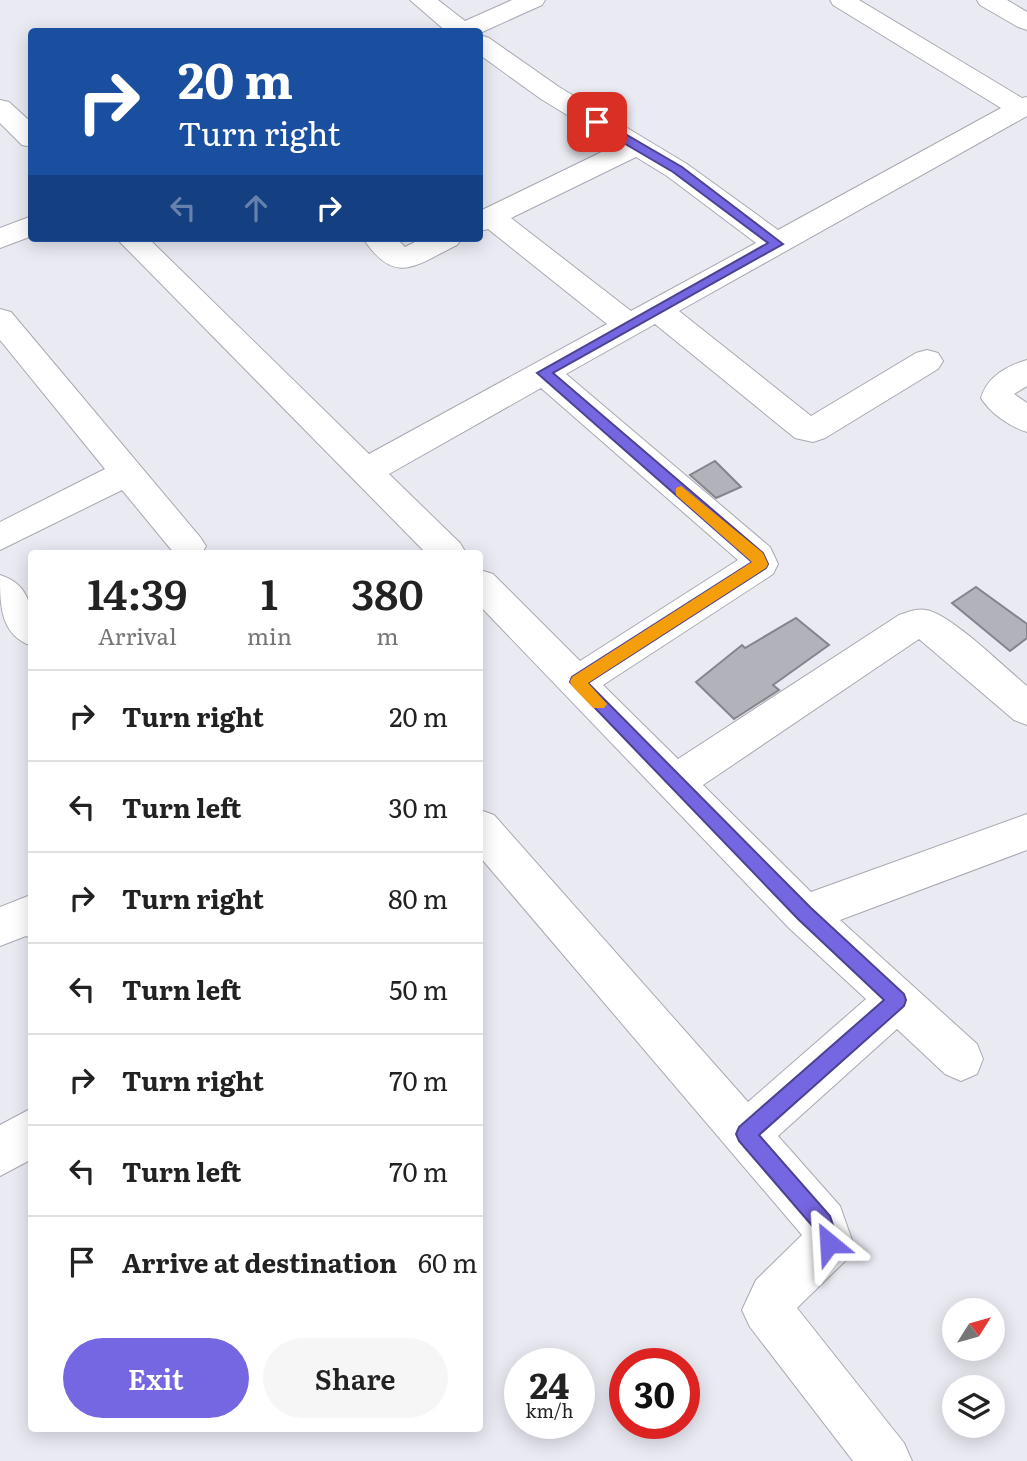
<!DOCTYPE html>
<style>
:root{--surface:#fff;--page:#f6f6f6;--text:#222;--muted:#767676;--line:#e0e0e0;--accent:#7566e1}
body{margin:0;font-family:Literata,serif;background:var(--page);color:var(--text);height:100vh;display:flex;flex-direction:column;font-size:26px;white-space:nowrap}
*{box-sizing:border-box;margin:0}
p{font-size:23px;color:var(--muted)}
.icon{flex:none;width:38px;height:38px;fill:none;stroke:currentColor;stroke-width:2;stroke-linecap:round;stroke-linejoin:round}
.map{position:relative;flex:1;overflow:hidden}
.panel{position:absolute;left:28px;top:550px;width:455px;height:882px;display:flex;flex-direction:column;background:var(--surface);border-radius:7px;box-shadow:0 4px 18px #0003}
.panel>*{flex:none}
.guide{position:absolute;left:28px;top:28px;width:455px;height:214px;border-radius:7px;box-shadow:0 4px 18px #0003;background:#1a4fa0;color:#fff;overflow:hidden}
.needle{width:46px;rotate:53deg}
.controls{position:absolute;left:942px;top:1298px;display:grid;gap:14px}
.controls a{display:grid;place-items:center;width:63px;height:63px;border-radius:50%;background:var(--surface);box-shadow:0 4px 18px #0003;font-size:35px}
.speed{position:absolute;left:504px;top:1348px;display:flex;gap:14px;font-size:35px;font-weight:700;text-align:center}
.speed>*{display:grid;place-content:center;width:91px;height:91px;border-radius:50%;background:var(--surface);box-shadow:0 4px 18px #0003;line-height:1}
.speed small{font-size:18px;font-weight:400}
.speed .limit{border:10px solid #d22;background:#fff;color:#111}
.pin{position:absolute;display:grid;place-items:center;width:60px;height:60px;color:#fff;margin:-30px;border-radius:14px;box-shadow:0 4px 10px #0006}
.me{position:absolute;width:77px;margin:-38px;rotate:333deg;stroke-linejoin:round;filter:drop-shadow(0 0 5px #0008)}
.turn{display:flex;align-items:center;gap:24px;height:147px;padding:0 35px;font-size:32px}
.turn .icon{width:91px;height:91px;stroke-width:2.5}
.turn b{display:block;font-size:49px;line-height:60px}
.lanes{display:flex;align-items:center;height:66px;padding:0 35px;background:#0003;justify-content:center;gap:35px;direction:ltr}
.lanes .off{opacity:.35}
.eta{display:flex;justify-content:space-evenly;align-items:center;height:119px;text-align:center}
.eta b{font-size:42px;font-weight:600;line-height:49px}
.button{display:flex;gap:14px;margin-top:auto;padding:14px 35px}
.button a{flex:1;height:80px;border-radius:42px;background:var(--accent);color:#fff;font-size:28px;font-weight:600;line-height:80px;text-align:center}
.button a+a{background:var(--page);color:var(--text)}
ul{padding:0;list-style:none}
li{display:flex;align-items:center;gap:21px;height:91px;padding:0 35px;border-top:2px solid var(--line)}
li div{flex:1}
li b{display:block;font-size:26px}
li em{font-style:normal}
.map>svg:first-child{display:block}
</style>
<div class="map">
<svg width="1027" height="1461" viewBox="0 0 1027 1461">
<rect width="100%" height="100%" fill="#eaeaf3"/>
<g fill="#b1b2ba" stroke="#84858c" stroke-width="2">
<polygon points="715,461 741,487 716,498 690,475"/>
<polygon points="976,587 1027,624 1027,638 1010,651 952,603"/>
<polygon points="796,618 829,645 773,685 779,690 734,719 696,682 742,645 745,648"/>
</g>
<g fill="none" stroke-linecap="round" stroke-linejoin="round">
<defs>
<g id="minor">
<polygon points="410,0 438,0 465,21 512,0 545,0 542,5 480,33 447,32"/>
<path d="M830 0H859L1022 98 1027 97V116L679 311 811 416 916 353 927 350 938 353 943 361 938 369 825 438 813 442 795 438 655 324 566 374 770 547 778 564 773 574 603 685 678 759 899 615C908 612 917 608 926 610 951 614 1006 669 1027 686V725L1014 720 919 639 703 785 811 892 1027 814V850L840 920 977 1044 983 1059 977 1074 961 1081 945 1074 897 1029 778 1136 840 1206 853 1243 846 1260 797 1308 904 1443 912 1461H853L750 1327 742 1310 756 1280 802 1235 480 857V810L494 815 748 1102 866 999 789 928 480 606V570L493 574 580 661 738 560 541 388 389 474 460 543 466 553H426L116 238H148L369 454 607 324 488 229 480 231V211L616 145 541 99 480 55V35L489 38 559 87 687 164 778 230 1001 108 833 5ZM636 157 667 176 756 243 631 311 511 218Z"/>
<polygon points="977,0 1007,0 1027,12 1027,30 1018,27 980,5"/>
<polygon points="0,100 9,102 32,123 32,147 22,145 0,123"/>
<polygon points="32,216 32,236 0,248 0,228"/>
<path d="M363 238H396L405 247 423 238H462L457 245C416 265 395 287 363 238Z"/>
<polygon points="0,309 11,312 200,537 206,546 202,553 174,553 122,490 0,550 0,522 105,469 0,340"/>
<path d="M1027 360V386L1014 394 1027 403V432C1010 427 990 413 981 398 987 377 1006 366 1027 360Z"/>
<path d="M0 575C35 586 32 616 32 646 0 635 0 605 0 575Z"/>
<polygon points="28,896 32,897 32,938 26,936 0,946 0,907"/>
<polygon points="32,1108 32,1159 0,1176 0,1125"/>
</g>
</defs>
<use href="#minor" stroke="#a8a9b0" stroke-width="2"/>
<use href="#minor" fill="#fff" fill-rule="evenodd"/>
</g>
<polygon fill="#7566e1" stroke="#4c4292" stroke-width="2" points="593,120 601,120 682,167 783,244 553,373 763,553 768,564 766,568 588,683 811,908 904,994 906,1000 904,1006 759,1135 830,1216 839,1243 836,1250 829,1253 822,1250 815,1229 739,1141 736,1134 739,1127 884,1000 798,919 570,682 572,677 752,562 537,373 768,243 673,172 593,125"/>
<polygon fill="#f59e0b" points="681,486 763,553 768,564 766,568 588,683 607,704 604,708 593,708 572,686 570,682 572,677 752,562 676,495 676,488"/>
</svg>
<div class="controls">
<a><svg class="needle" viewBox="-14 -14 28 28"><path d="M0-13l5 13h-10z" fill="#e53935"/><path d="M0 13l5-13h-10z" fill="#767676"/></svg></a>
<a><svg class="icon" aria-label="layers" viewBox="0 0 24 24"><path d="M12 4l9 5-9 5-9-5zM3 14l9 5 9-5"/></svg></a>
</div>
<div class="speed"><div>24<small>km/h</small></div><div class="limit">30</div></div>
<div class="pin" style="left:597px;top:122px;background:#d93025"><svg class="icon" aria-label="arrive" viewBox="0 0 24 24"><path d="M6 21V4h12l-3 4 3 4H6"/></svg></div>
<svg class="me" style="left:829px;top:1243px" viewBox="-20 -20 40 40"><path d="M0-17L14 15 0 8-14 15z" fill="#7566e1" stroke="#fff" stroke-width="4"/></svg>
<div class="guide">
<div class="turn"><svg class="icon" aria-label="right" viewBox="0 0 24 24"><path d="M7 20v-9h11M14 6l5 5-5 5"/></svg><div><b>20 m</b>Turn right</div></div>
<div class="lanes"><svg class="icon off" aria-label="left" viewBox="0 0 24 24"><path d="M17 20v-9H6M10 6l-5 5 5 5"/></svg><svg class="icon off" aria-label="ahead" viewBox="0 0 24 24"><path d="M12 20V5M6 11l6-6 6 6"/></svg><svg class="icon" aria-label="right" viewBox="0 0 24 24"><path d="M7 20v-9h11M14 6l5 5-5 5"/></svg></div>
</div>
<section class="panel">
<div class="eta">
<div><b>14:39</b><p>Arrival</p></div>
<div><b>1</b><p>min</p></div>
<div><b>380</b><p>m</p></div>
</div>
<ul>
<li><svg class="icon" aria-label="right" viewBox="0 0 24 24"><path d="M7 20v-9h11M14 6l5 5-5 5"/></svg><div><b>Turn right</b></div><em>20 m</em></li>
<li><svg class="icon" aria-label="left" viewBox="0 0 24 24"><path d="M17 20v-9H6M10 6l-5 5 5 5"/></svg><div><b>Turn left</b></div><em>30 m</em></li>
<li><svg class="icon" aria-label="right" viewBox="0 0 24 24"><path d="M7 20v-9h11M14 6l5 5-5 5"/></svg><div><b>Turn right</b></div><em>80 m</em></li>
<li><svg class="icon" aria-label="left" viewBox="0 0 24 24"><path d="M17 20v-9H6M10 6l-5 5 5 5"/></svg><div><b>Turn left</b></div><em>50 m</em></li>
<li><svg class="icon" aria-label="right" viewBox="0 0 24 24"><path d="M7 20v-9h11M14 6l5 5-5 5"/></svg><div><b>Turn right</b></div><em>70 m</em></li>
<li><svg class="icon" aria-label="left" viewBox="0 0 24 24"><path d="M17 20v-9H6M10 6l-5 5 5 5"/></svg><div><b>Turn left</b></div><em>70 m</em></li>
<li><svg class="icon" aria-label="arrive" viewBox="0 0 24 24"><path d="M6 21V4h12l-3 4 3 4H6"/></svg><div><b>Arrive at destination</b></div><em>60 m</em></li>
</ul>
<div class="button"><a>Exit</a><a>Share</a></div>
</section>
</div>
